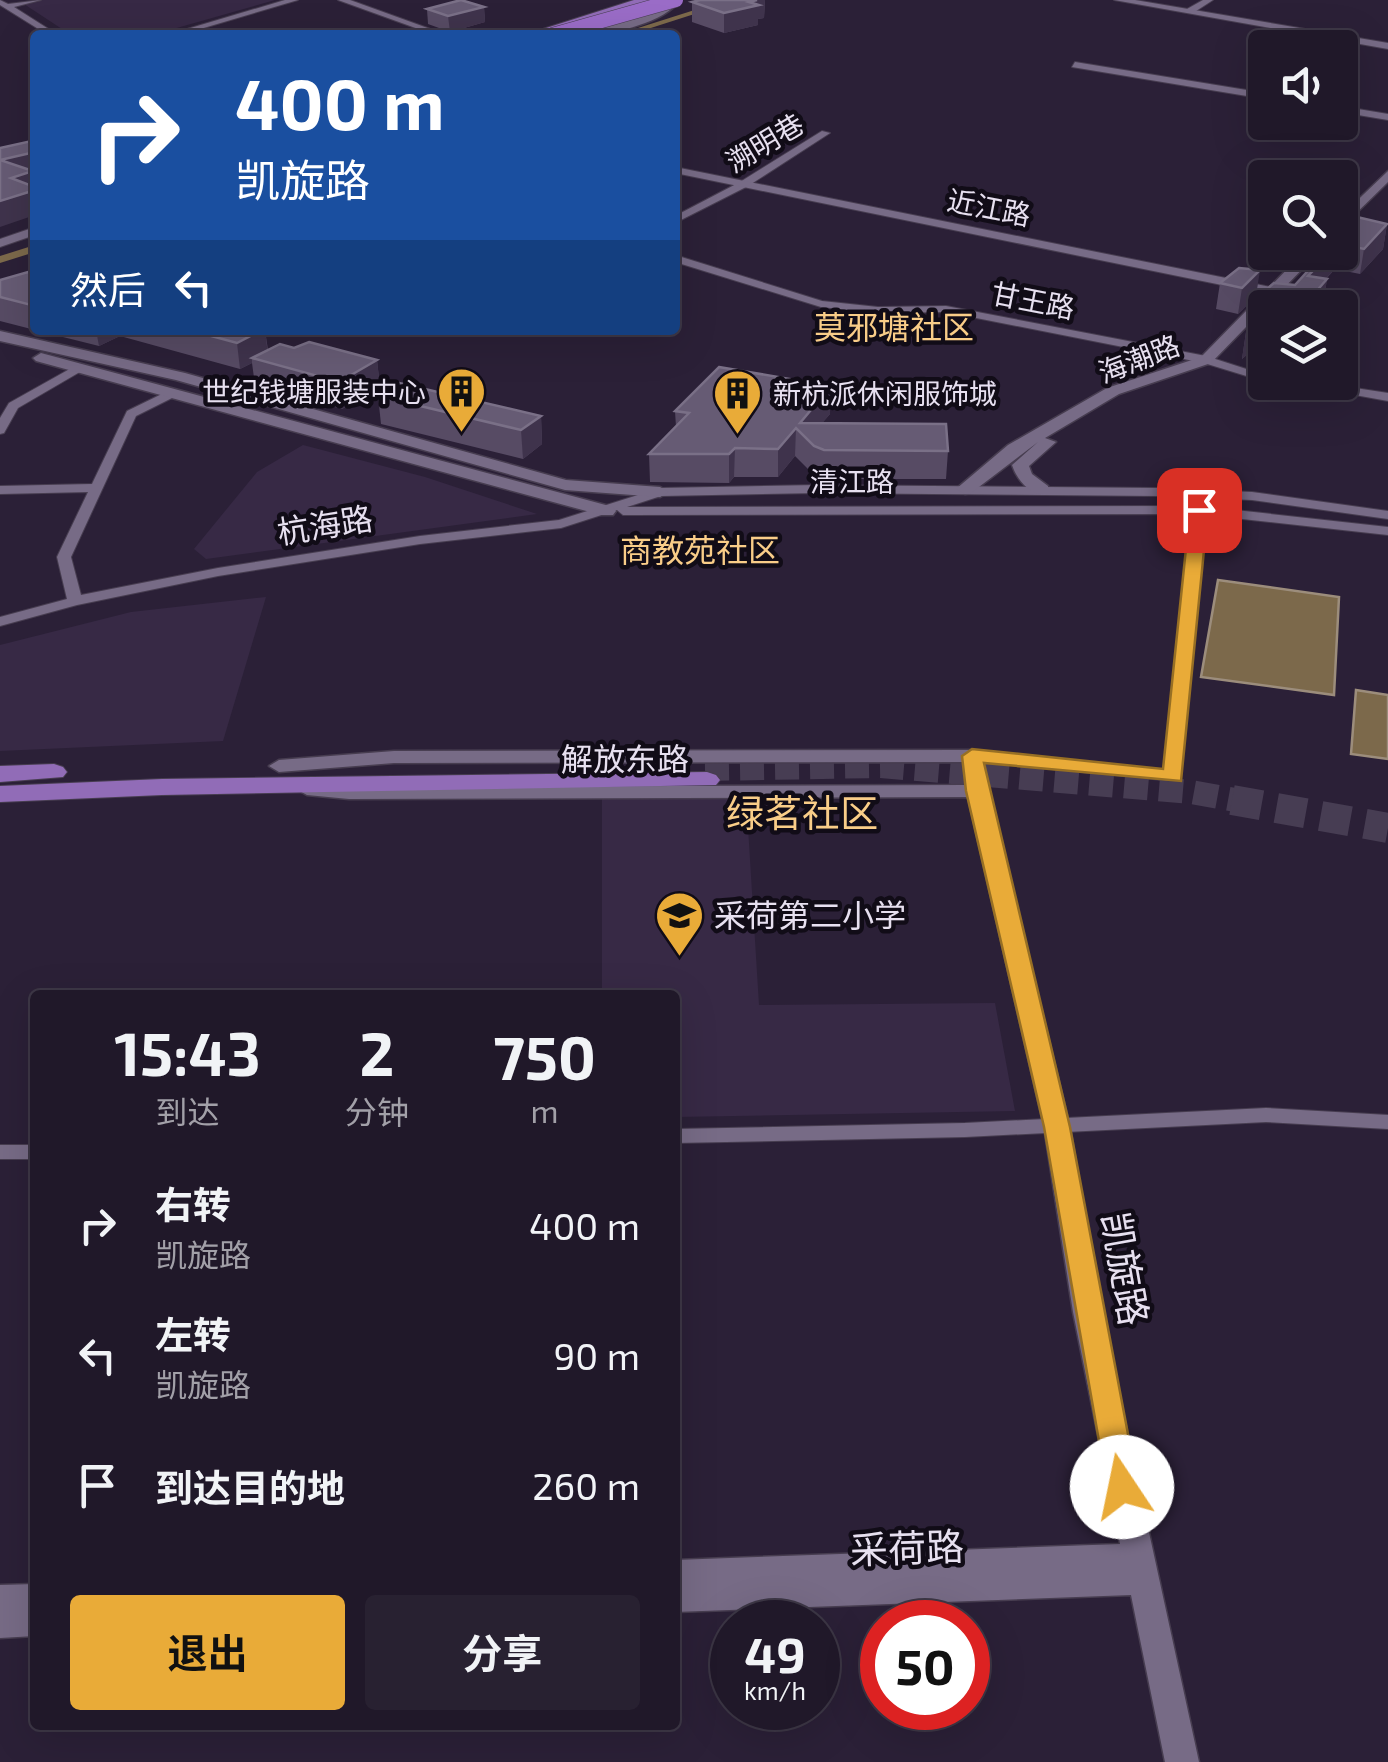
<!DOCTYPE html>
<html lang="zh">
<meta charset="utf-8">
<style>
:root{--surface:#201829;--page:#282131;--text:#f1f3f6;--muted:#a2a0a8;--line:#3d3746;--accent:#e9ab38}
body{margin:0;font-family:"Exo 2","Noto Sans SC",sans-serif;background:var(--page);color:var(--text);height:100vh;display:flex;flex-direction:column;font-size:38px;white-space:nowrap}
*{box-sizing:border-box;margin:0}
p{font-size:32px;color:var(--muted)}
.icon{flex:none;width:55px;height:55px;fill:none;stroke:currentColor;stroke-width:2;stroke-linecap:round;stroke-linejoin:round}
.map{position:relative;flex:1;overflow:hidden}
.sheet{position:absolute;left:30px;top:990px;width:650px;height:740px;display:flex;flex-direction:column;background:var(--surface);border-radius:10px;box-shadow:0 10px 40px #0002,0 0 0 2px var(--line)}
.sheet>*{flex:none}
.hud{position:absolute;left:30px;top:30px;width:650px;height:305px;border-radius:10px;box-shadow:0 10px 40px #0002,0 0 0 2px var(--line);background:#1a4fa0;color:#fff;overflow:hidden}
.tools{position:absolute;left:1248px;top:30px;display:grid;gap:20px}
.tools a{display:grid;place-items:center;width:110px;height:110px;border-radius:10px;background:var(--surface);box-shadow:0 10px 40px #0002,0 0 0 2px var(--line);font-size:50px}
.speed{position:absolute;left:710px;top:1600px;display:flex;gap:20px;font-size:50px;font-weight:700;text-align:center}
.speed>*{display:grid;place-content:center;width:130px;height:130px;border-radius:50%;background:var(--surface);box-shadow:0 10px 40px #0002,0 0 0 2px var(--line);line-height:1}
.speed small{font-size:25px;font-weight:400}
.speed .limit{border:15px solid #d22;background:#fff;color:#111}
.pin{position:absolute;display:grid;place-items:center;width:85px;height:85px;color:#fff;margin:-42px;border-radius:20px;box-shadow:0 5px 15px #0006}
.me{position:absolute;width:110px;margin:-55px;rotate:349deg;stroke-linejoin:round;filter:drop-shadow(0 0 8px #0008)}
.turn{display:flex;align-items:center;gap:35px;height:210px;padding:0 40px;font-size:45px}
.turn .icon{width:130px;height:130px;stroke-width:2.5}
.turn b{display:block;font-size:70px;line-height:85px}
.then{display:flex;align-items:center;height:95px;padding:0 40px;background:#0003;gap:20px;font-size:38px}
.eta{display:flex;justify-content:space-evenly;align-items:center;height:170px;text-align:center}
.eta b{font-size:60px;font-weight:700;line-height:70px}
.primary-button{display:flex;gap:20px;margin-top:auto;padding:20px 40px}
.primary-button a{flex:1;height:115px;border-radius:10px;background:var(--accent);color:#111;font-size:40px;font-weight:700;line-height:115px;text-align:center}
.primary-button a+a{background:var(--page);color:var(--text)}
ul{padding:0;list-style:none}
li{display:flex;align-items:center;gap:30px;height:130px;padding:0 40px}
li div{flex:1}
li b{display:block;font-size:38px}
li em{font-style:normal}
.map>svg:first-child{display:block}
</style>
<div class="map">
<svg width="1388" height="1762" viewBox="0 0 1388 1762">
<rect width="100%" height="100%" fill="#2b2037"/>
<g fill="#372945">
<polygon points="42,0 275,0 152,35 115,35 94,28 65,31 24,4"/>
<polygon points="303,445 425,477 537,514 206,559 194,549 257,472"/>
<polygon points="266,597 223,741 0,751 0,645 131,612"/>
<polygon points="746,795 759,1005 995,1003 1015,1111 675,1117 675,995 602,995 602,796"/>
</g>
<g fill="#7c694b" stroke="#9c8d7c" stroke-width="2.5">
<polygon points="1218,580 1339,597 1334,695 1201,677"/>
<polygon points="1356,690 1388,695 1388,759 1351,754"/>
</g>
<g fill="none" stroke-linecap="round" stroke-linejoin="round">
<g fill="#7c694b" fill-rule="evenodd">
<polygon points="726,0 738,0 629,35 616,35"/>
<polygon points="35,245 35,252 0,263 0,256"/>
</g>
<polyline stroke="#473d53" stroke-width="24" stroke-dasharray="24 11" stroke-linecap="butt" points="705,769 881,766 1191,792 1246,802"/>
<polyline stroke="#473d53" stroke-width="30" stroke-dasharray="30 15" stroke-linecap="butt" points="1232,800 1388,828"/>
<defs>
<g id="minor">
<polygon points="0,0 8,4 41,0 14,7 58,35 48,35 0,5"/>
<polygon points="285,0 298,0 180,35 167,35"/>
<polygon points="338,0 350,0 447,35 435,35"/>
<polygon points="1203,0 1213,0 1193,13 1187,13 1187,9"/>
<polygon points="1075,62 1265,93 1265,99 1072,67"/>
<polygon points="1340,106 1388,114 1388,120 1340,112"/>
<polygon points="822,131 830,133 748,186 675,223 675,216 740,182"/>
<polygon points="675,255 822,301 878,307 946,306 1206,356 1265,375 1266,382 1204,363 946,312 878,313 821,307 675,262"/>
<polygon points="75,366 85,369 18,408 4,433 0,434 0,418 9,403"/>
<polygon points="1283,382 1316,382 1388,393 1388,401"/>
<polygon points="170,390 174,391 174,397 136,416 71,557 81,595 218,568 420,536 559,520 660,488 817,485 1159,488 1252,492 1388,511 1388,519 1252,500 1159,496 817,493 661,496 627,507 1199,506 1388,527 1388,535 1205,515 1181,776 1173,781 972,761 964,756 972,751 1165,770 1192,514 623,515 617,510 561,528 420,544 218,576 77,605 0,626 0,617 67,599 57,557 88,492 0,494 0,486 92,484 127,411"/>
<polygon points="1266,1108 1388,1115 1388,1129 1266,1122 965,1137 675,1143 675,1129 965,1123"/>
<rect x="0" y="1145" width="35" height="14"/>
</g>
<g id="tertiary">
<polygon points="1114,0 1135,0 1388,43 1388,49"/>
<polygon points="675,167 1290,291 1296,295 1290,299 675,173"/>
<polygon points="35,227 35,235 0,247 0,239"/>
</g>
<g id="secondary">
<path d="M668 2 677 4C657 25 609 35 580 35L658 11Z"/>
<polygon points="1388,171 1388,182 1340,229 1340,217"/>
<path d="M1304 252H1319L1211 363 1119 394 1045 438 1056 442 1029 466 1032 474 1048 486V494C1031 497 1017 480 1012 465L1038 442 971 493 965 494 956 489 1008 445 1107 388 1201 357Z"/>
<polygon points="0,331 185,373 566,480 660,487 669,492 660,497 565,490 176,380 0,341"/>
<polygon points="41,353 613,507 616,511 613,515 601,515 36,361 33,358"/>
<polygon points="972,750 982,756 988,791 1070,1127 1101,1312 1199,1762 1165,1762 1131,1595 675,1612 675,1560 1120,1544 1073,1312 1044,1127 968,797 349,799 307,795 296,789 307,783 349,787 966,785 962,762 394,763 279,772 269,766 279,760 394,751"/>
<polygon points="35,1584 35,1636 0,1638 0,1585"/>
</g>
<g id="primary">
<polygon points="634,0 654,0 545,35 524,35"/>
<polygon points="54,764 63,767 67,772 63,777 0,782 0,766"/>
<polygon points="707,772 716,775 720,780 716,785 162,795 0,802 0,786 162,779"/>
</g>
<polygon id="trunk" points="574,20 586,23 551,35 529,35"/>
</defs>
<use href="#minor" stroke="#473d50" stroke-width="2"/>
<use href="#tertiary" stroke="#473d50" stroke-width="2"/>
<use href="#secondary" stroke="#473d50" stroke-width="3"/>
<use href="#primary" stroke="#473d50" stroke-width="2"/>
<use href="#trunk" stroke="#473d50" stroke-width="2"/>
<use href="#minor" fill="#776b86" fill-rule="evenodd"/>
<use href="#tertiary" fill="#776b86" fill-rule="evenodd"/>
<use href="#secondary" fill="#776b86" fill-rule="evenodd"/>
<use href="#primary" fill="#916cb7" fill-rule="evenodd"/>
<use href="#trunk" fill="#9a6cc7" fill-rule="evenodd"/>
<defs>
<polyline id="trunk-bridge" points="552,35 676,0"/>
</defs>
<use href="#trunk-bridge" stroke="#473d50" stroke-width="15" stroke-linecap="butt"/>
<use href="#trunk-bridge" stroke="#9a6cc7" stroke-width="14"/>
</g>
<g fill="#574b64">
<polygon points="700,0 765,0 764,18 758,19 758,25 724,33 692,22 692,2"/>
<polygon points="484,7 485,22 450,32 428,24 427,9"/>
<polygon points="1340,213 1387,224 1383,249 1360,274 1335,269 1326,279 1327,279 1323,304 1320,308 1265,308 1265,339 1242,359 1246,332 1263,315 1267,289 1295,285 1325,252 1340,252"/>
<polygon points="1239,268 1256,296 1238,314 1216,309 1220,283"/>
<polygon points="35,274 35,330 0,321 0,280"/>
<polygon points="35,330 265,330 268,350 294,348 377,360 380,387 342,409 255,385 252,363 240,369 120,336 99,346"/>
<polygon points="378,396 541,416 542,444 523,459 381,424"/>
<polygon points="675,411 830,414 822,423 948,451 946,479 823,479 813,474 795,456 778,477 734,477 729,483 650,482 649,454 676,427"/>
</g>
<g fill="#3f334c">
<polygon points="757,0 765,0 764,18 758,19 758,25 724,33 724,13"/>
<polygon points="484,7 485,22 450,32 448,16"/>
<polygon points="35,152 35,215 0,227 0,160"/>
<polygon points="1387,224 1383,249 1360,274 1364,249"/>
<polygon points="1331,252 1338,252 1335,269 1304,301 1308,276"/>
<polygon points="1260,270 1256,296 1238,314 1242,288"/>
<polygon points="1327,279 1323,304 1320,308 1307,308 1308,301"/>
<polygon points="1288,298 1287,308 1276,308"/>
<polygon points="1265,317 1265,339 1242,359 1246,332"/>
<polygon points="96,330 119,330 120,336 99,346"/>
<polygon points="262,330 265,330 268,355 252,358 252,363 240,369 237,343"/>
<polygon points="377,360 380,387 342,409 339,382"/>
<polygon points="831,386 830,414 808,440 800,423"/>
<polygon points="541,416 542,444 523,459 521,430"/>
<polygon points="796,428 795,456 778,477 778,449"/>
<polygon points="735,448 734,477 729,483 729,454"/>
</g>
<g fill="#665b74" stroke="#7a7087" stroke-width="2.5">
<polygon points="461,0 484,7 448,16 427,9"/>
<polygon points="700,0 757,0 749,2 759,5 724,13 692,2"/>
<polygon points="35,136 35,152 0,160 33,171 11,178 35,187 35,190 0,201 0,148 32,141"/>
<polygon points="1340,213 1387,224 1364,249 1340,244 1340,237 1346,230 1344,224 1340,224"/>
<polygon points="1325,252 1331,252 1308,276 1327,279 1308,301 1288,298 1276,308 1271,308 1273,292 1267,289 1274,283 1295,285"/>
<polygon points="1239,268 1260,270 1242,288 1220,283"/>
<polygon points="28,272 35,274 35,306 0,297 0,280"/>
<polygon points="189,330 262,330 237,343"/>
<polygon points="309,342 377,360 339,382 252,358 280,344 294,348"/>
<polygon points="719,367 831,386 800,423 946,424 948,451 824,450 814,446 796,428 778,449 735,448 729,454 649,454 689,413 675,411"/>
<polygon points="399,383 541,416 521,430 378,396"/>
</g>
<polygon fill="#e9ab38" stroke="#976f24" stroke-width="2.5" points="1199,505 1208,510 1181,781 984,763 1070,1127 1138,1487 1133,1496 1122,1500 1111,1496 1107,1487 1044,1127 966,791 962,756 972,749 1163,769 1190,510"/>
<defs>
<symbol id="building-pin" viewBox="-11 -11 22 30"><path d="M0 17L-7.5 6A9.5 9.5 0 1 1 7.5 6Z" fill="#e9ab38" stroke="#110c17"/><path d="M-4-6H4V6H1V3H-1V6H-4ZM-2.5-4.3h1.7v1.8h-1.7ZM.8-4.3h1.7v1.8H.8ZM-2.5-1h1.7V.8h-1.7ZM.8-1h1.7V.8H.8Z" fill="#111"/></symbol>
<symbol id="school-pin" viewBox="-11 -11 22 30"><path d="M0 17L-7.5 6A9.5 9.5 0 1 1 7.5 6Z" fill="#e9ab38" stroke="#110c17"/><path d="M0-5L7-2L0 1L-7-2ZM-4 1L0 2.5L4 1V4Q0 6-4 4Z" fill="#111"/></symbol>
</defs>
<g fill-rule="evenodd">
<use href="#building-pin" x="434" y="364" width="55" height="75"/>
<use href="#building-pin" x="710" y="366" width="55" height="75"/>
<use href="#school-pin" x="652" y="888" width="55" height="75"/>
</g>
<g text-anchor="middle" stroke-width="9" stroke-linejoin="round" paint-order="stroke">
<g font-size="28" fill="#e7e0f0" stroke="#110c17">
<text transform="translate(765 143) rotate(-31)" y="10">溯明巷</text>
<text transform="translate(989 208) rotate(11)" y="10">近江路</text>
<text transform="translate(1033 301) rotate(11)" y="10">甘王路</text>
<text transform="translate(1139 359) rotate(-21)" y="10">海潮路</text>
<text x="852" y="492">清江路</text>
</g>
<g font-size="28" fill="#e7e0f0" stroke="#110c17" text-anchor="end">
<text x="426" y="402">世纪钱塘服装中心</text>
<text x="773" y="404" text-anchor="start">新杭派休闲服饰城</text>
</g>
<g font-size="32" fill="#f9cd88" stroke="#110c17">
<text x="894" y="339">莫邪塘社区</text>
<text x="700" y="562">商教苑社区</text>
</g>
<g font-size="32" fill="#e7e0f0" stroke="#110c17">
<text transform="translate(325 526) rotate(-9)" y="11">杭海路</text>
<text x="625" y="771">解放东路</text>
</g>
<g font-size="32" fill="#e7e0f0" stroke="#110c17" text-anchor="start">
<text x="714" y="927">采荷第二小学</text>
</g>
<g font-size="38" fill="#f9cd88" stroke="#110c17">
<text x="802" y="827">绿茗社区</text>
</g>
<g font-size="38" fill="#e7e0f0" stroke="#110c17">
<text transform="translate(1124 1269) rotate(80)" y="13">凯旋路</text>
<text transform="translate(907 1549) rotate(-2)" y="13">采荷路</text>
</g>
</g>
</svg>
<div class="tools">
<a><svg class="icon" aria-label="sound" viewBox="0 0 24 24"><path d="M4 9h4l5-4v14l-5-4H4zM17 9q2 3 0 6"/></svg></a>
<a><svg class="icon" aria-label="search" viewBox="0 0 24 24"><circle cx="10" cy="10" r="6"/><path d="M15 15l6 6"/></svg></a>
<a><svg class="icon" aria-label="layers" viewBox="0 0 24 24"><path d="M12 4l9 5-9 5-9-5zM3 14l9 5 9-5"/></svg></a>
</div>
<div class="speed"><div>49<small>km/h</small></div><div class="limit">50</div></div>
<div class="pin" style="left:1199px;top:510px;background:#d93025"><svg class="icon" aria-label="arrive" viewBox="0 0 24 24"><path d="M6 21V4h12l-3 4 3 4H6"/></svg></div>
<svg class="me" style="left:1122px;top:1487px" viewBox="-20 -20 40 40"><circle r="19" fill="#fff"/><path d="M0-13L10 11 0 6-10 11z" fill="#e9ab38"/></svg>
<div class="hud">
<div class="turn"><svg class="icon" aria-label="right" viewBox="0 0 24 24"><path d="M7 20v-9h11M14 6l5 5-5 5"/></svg><div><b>400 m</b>凯旋路</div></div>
<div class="then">然后<svg class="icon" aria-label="left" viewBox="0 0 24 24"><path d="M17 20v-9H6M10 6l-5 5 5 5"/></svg></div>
</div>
<section class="sheet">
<div class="eta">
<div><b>15:43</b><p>到达</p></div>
<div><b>2</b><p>分钟</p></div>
<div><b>750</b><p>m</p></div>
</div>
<ul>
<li><svg class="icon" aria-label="right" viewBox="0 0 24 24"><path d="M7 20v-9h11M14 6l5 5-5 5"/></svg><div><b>右转</b><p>凯旋路</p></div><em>400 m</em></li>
<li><svg class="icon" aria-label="left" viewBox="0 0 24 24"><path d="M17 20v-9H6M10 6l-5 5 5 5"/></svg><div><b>左转</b><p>凯旋路</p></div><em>90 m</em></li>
<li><svg class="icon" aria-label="arrive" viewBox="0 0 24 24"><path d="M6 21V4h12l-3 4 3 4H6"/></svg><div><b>到达目的地</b></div><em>260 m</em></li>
</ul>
<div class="primary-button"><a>退出</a><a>分享</a></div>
</section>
</div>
